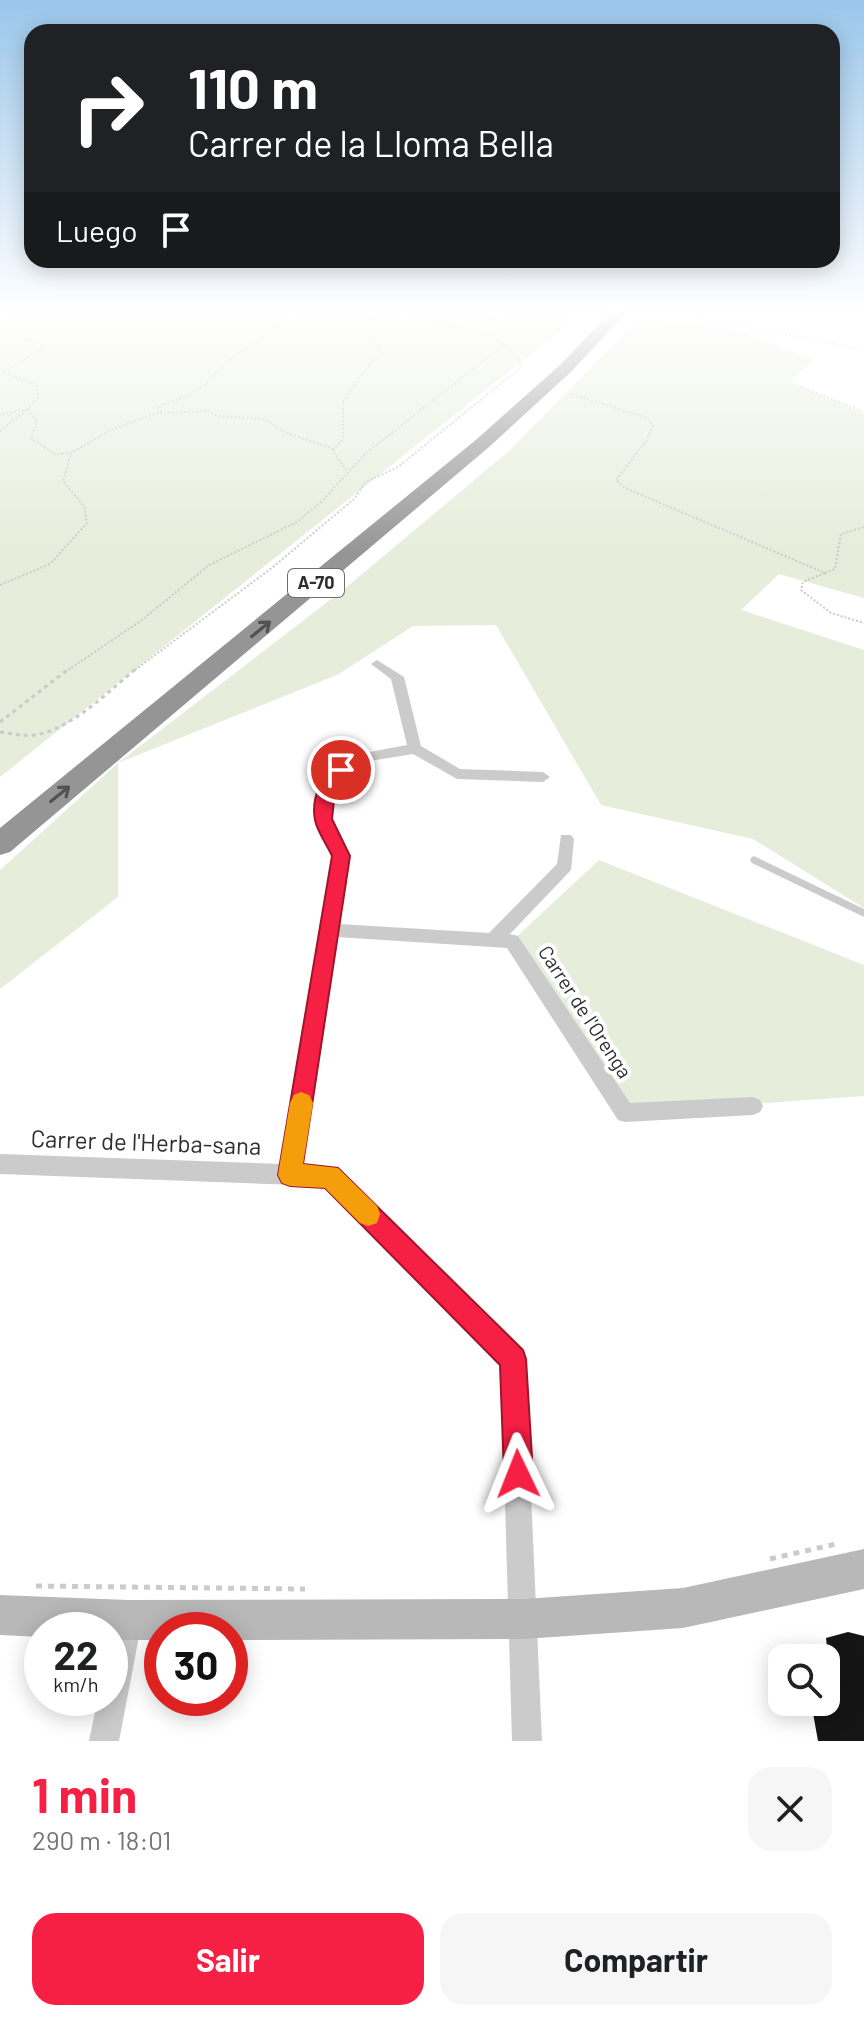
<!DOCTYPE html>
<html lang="es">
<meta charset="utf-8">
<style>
:root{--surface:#fff;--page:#f6f6f6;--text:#202124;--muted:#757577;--accent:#f62044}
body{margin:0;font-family:Barlow,sans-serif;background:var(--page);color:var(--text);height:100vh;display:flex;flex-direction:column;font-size:30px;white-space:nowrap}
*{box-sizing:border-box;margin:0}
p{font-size:26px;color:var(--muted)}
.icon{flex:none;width:44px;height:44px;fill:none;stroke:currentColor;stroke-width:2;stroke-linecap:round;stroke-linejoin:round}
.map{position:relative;height:1741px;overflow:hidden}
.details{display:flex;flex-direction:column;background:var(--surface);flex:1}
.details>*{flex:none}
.hud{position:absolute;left:24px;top:24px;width:816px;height:244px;border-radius:24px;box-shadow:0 4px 20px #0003;background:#202124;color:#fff;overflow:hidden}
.buttons{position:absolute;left:768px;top:1644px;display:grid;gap:16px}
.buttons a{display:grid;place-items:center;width:72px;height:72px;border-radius:16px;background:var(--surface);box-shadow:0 4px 20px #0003;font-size:40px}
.speed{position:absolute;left:24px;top:1612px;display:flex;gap:16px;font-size:40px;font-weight:700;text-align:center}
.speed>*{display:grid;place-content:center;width:104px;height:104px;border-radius:50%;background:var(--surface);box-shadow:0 4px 20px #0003;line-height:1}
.speed small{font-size:20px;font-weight:400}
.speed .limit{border:12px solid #d22;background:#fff;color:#111}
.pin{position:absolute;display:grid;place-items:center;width:68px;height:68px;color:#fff;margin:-34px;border:4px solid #fff;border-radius:50%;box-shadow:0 2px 8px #0007}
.me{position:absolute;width:88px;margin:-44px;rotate:358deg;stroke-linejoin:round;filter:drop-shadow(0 0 6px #0008)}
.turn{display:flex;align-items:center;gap:28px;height:168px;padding:0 32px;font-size:36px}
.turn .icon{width:104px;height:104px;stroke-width:2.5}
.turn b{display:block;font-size:56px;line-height:68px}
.then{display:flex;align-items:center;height:76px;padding:0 32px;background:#0003;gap:16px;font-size:30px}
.round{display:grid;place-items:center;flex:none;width:84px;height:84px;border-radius:24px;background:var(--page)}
.headline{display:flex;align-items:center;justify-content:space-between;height:136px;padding:0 32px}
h1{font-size:48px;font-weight:700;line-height:60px;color:var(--accent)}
.primary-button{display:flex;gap:16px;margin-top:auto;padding:16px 32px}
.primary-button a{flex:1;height:92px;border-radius:24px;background:var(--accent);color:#fff;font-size:32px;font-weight:700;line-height:92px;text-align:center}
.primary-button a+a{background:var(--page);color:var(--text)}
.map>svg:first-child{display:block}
</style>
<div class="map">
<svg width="864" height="1741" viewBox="0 0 864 1741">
<rect width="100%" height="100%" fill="#fff"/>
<g fill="#e6edda">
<polygon points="0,310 586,310 0,777"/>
<polygon points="641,317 728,328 815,359 789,381 864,414 864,598 779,574 741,610 864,650 864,908 753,839 601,805 496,625 413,626 339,674 118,763 118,897 0,989 0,870 118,763 343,590 509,451"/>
<polygon points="599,860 864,965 864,1096 625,1113 512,941"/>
</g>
<polygon fill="#151515" points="848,1632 864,1636 864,1741 818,1741 811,1702 826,1702 826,1676 830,1676 826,1638"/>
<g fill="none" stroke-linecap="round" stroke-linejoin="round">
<g stroke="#cbcbcb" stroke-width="2" stroke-dasharray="2 2" stroke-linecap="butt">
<polyline points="391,310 491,336"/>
<polyline points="635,311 726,322 864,350"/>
<polyline points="0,313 8,310"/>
<polyline points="0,331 41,343 43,348 3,373 37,384 38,398 28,409 0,415"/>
<polyline points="801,387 864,412"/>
<polyline points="572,394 647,418 653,425 647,440 616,480 625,488 825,573 803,582 801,590 831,613 864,623"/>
<polyline points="160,413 209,411 217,416 264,419 287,433 331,448 346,470"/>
<polyline points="0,431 28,409 37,422 31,438 55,454 71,453 111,430 161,411 159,406 188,396 206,384 226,362 275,329 275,318 299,310"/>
<polyline points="333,450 343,439 343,401 368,366 381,355 368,323 377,310"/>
<polyline points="825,573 835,569 841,534 864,527"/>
<polyline points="0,585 50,564 87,523 84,506 63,481 71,453"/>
<polyline points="68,670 142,620 209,565 297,522 321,502 365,454 502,346"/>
<polyline points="135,670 273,567 354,499 366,482 398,467 521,367 519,359 487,330 487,319 504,310"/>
</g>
<g stroke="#cbcbcb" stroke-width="3" stroke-dasharray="4 4" stroke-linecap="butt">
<polyline points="0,722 70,668"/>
<path d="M0 732C15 734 29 738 44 733 79 722 109 691 137 668"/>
</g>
<g stroke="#cbcbcb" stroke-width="5" stroke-dasharray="6 6" stroke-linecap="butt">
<polyline points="770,1559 836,1544"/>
<polyline points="36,1586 305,1589"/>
</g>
<polyline stroke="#cbcbcb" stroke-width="7" points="754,860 864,913"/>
<g fill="#cbcbcb" fill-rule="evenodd">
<polygon points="377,660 404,677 421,746 460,769 543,772 550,777 543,782 457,779 413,754 357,763 335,783 331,819 349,856 339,924 489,933 557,864 561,835 571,835 574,839 571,870 510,934 518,936 630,1103 753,1097 760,1100 763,1106 760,1112 753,1115 625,1122 618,1120 507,948 337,937 302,1165 330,1166 337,1169 521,1351 525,1359 542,1741 512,1741 501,1364 325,1186 0,1174 0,1154 282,1164 333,856 315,819 323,777 348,756 407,745 391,679 371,664"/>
<path d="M128 1607 138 1611 142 1621 119 1741H89L98 1698H110C110 1669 107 1639 118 1611Z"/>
</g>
<polygon fill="#b8b8b8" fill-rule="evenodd" points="864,1549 864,1589 683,1628 524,1639 230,1640 230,1630 162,1630 162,1640 110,1640 110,1630 42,1630 42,1637 0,1635 0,1595 128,1600 524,1599 683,1588"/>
<polygon fill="#959595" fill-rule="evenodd" points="613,310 628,310 572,371 489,447 10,852 0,855 0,828 477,439 560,365"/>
</g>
<defs><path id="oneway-shaft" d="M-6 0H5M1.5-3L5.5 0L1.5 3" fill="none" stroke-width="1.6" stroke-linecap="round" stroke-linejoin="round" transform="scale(2)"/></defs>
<g stroke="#525252">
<use href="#oneway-shaft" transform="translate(261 629) rotate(-39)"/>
<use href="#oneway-shaft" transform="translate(60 794) rotate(-39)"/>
</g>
<linearGradient id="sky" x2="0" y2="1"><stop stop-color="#9ac6eb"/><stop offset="0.56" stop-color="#fff"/><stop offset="1" stop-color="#fff" stop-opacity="0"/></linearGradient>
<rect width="864" height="554" fill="url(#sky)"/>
<path fill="#f62044" stroke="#a0152c" stroke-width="2" d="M341 764 349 770 336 783 332 819 350 856 303 1164 338 1168 523 1350 526 1359 533 1474 528 1484 518 1489 508 1484 504 1474 500 1365 325 1188 290 1186 282 1183 278 1175 332 856C327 845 317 831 315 820 311 800 321 771 341 764Z"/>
<polygon fill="#f59e0b" points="301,1092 309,1095 313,1103 303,1164 338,1168 377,1206 380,1214 377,1223 368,1226 360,1223 325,1188 290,1186 282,1183 278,1175 290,1103 294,1095"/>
<g text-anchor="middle" stroke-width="8" stroke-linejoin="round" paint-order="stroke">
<rect fill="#fff" stroke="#6d6d6d" stroke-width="2" x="288" y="569" width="56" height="28" rx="6"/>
<g font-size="18" font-weight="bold" fill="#2e2e2e">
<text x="316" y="589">A-70</text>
</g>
<g font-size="20" fill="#2e2e2e" stroke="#fff">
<text transform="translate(585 1012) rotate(57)" y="7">Carrer de l'Orenga</text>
</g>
<g font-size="24" fill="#2e2e2e" stroke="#fff">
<text transform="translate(146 1143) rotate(2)" y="8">Carrer de l'Herba-sana</text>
</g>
</g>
</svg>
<div class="buttons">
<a><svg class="icon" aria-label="search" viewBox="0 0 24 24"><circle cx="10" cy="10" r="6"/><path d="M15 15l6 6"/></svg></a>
</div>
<div class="speed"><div>22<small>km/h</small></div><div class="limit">30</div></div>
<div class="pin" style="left:341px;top:770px;background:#d93025"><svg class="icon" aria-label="arrive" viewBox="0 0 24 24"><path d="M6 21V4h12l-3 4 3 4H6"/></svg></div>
<svg class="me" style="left:518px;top:1474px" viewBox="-20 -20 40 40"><path d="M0-17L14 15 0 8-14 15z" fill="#f62044" stroke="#fff" stroke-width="4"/></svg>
<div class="hud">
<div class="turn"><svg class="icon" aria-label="right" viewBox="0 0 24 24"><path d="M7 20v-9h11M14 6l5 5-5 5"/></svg><div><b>110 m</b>Carrer de la Lloma Bella</div></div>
<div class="then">Luego<svg class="icon" aria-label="arrive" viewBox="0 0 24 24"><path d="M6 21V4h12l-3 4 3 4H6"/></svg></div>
</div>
</div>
<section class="details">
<div class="headline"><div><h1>1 min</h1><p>290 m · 18:01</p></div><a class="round"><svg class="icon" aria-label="close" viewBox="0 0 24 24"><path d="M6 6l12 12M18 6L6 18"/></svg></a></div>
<div class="primary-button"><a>Salir</a><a>Compartir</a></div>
</section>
